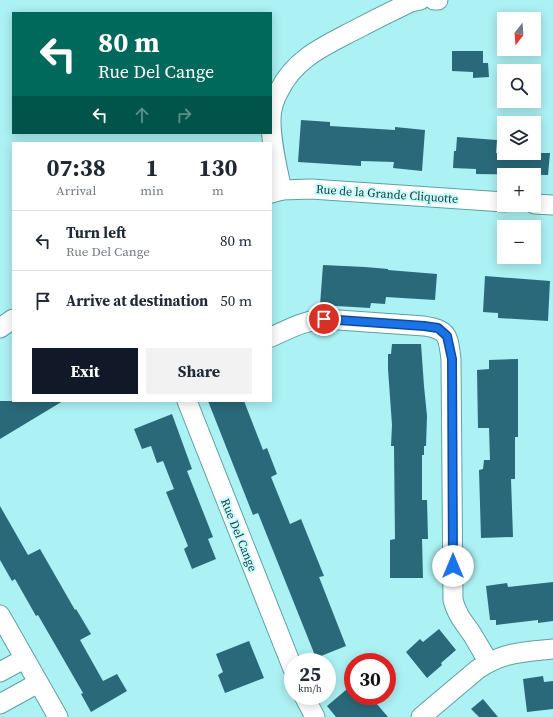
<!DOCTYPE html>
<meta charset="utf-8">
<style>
:root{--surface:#fff;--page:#f2f2f3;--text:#1f2937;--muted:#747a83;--line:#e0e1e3;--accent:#111827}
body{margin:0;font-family:"Source Serif 4",serif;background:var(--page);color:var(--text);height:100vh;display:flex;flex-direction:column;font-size:15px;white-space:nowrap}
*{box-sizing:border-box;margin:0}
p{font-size:13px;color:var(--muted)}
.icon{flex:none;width:22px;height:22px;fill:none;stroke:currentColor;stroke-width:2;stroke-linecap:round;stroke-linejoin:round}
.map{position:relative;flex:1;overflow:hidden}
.details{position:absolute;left:12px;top:142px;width:260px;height:260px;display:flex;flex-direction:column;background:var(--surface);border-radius:0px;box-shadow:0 2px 10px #0003}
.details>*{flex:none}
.top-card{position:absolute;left:12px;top:12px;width:260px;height:122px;border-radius:0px;box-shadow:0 2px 10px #0003;background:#00695c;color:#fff;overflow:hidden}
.needle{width:26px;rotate:197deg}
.controls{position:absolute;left:497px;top:12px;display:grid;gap:8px}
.controls a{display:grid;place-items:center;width:44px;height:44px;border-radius:0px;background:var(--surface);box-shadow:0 2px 10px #0003;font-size:20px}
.speed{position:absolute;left:284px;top:653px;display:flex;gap:8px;font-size:20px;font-weight:700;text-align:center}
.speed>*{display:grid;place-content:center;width:52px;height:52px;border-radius:50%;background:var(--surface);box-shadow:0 2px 10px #0003;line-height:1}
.speed small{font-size:10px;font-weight:400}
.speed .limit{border:6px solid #d22;background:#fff;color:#111}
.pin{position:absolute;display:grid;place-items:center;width:34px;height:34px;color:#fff;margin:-17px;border:2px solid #fff;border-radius:50%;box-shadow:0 1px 4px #0007}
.me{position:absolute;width:44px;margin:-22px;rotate:0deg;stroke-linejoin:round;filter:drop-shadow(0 0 3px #0008)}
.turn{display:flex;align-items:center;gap:14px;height:84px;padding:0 20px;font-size:18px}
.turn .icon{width:52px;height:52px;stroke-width:2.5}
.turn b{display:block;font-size:28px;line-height:34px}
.lanes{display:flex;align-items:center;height:38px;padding:0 20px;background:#0003;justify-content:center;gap:20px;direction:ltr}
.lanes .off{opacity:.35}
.eta{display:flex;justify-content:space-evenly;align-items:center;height:68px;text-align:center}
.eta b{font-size:24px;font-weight:700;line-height:28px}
.button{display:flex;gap:8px;margin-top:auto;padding:8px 20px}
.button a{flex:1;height:46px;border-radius:0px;background:var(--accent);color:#fff;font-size:16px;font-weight:700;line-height:46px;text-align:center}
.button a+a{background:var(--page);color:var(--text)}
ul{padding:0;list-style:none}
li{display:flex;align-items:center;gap:12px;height:60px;padding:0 20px;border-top:1px solid var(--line)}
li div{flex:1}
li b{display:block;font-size:15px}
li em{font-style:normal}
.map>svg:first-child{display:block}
</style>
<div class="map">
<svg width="553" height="717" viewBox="0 0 553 717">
<rect width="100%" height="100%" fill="#acf1f3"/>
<g fill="#2a6979">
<polygon points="452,51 483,51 483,63 488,63 489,77 473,78 473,72 452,71"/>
<polygon points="301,120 330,122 330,126 395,130 395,127 425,130 422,171 393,168 394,162 361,161 361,166 298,162"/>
<polygon points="457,137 497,140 496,153 550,153 548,175 476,174 476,169 453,168 454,151 456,151"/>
<polygon points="323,265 365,267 388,269 388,270 437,274 435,300 386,297 385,304 371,303 370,308 320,305"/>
<polygon points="485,276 550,281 548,321 498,318 498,313 483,312"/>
<polygon points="392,344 421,344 424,386 427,416 426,446 424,446 424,455 422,455 422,500 427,500 428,539 422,539 423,578 390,578 390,540 395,539 394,446 391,446 392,425 388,369 388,354 391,354"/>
<polygon points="518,359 518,437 515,437 515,479 511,479 513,537 481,538 479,470 483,469 484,460 490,460 489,428 478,428 477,370 489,369 489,360"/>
<polygon points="0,401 63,401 0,439"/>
<polygon points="208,401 244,401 263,450 267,448 277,474 271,477 290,524 301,519 324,576 319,577 346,646 316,658 258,513 253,515"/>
<polygon points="172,414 192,469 187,471 213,537 208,539 216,559 192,569 184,549 188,546 166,492 174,489 163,461 157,463 151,446 142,449 134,429"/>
<polygon points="0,506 28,555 40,549 75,610 76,609 91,634 80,640 103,681 117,674 127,691 91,712 81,694 83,693 38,615 36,616 15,579 12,581 0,560"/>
<polygon points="553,582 553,621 538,623 538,620 496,625 496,620 490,620 486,586 507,583 508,587"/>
<polygon points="439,629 456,650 441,663 442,665 427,678 406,652 420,639 423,642"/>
<polygon points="249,641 264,678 225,693 218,675 223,672 216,654"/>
<polygon points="543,676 544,682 553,681 553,709 527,712 523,679"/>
<polygon points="353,684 353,696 370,696 388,717 336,717 327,706"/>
<polygon points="483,699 498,717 479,717 471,709"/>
</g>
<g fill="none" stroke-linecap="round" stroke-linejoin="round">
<defs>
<g id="minor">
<polyline points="434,0 438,0"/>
<path d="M282 190C277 167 271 143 271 120 271 110 274 100 279 91 294 59 324 46 353 31 372 21 392 11 411 2L420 0"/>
<polyline points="271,193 282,190 311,189 504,202"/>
<polyline points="534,204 553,205"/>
<polyline points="0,328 13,319"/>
<path d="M271 337C289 329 303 321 324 319L424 326C448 330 448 335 451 359L453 600C457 615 463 621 472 634 477 643 483 652 488 662"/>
<polyline points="187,401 293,669"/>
<polyline points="0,615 58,717"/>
<polyline points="0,672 24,659"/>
<polyline points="304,696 315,717"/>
<polyline points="0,704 38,683"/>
<path d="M421 717 478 669C503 652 524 652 553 649"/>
</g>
</defs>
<use href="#minor" stroke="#5ea1a3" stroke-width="21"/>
<use href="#minor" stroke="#fff" stroke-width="19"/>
</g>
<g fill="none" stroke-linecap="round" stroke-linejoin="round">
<defs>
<polyline id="route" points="324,319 424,326 438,328 447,336 452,359 453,566"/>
</defs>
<use href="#route" stroke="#114b97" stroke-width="10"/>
<use href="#route" stroke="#1a73e8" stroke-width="7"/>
</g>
<g text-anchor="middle" stroke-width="4" stroke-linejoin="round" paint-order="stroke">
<g font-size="12" fill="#193636" stroke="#c6fcfd">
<text transform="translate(387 194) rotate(4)" y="4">Rue de la Grande Cliquotte</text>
<text transform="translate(239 535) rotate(68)" y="4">Rue Del Cange</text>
</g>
</g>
</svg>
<div class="controls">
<a><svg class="needle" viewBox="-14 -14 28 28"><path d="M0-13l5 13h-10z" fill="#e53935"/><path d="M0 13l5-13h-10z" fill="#747a83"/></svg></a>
<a><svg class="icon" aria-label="search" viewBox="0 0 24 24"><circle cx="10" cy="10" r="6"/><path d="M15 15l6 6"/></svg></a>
<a><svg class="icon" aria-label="layers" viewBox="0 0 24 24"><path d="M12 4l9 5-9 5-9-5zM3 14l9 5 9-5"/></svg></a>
<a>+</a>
<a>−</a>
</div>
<div class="speed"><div>25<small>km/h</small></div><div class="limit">30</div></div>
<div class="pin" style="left:324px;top:319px;background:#d93025"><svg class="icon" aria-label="arrive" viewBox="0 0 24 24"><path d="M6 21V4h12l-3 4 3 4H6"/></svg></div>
<svg class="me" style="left:453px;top:566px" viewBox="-20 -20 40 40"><circle r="19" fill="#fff"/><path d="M0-13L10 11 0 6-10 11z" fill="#1a73e8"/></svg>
<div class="top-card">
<div class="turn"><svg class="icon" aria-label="left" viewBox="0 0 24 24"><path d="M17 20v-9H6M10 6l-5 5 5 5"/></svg><div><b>80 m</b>Rue Del Cange</div></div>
<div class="lanes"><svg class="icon" aria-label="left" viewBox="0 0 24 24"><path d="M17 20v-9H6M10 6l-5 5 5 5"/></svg><svg class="icon off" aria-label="ahead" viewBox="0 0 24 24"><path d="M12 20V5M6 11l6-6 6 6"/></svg><svg class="icon off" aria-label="right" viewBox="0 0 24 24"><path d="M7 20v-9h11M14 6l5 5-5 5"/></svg></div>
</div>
<section class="details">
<div class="eta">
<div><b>07:38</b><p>Arrival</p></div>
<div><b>1</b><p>min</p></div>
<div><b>130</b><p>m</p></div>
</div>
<ul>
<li><svg class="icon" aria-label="left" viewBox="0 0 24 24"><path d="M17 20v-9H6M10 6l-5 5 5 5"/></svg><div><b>Turn left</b><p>Rue Del Cange</p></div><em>80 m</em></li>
<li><svg class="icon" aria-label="arrive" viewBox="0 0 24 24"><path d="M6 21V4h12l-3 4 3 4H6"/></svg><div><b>Arrive at destination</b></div><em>50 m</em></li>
</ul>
<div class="button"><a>Exit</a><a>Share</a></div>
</section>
</div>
